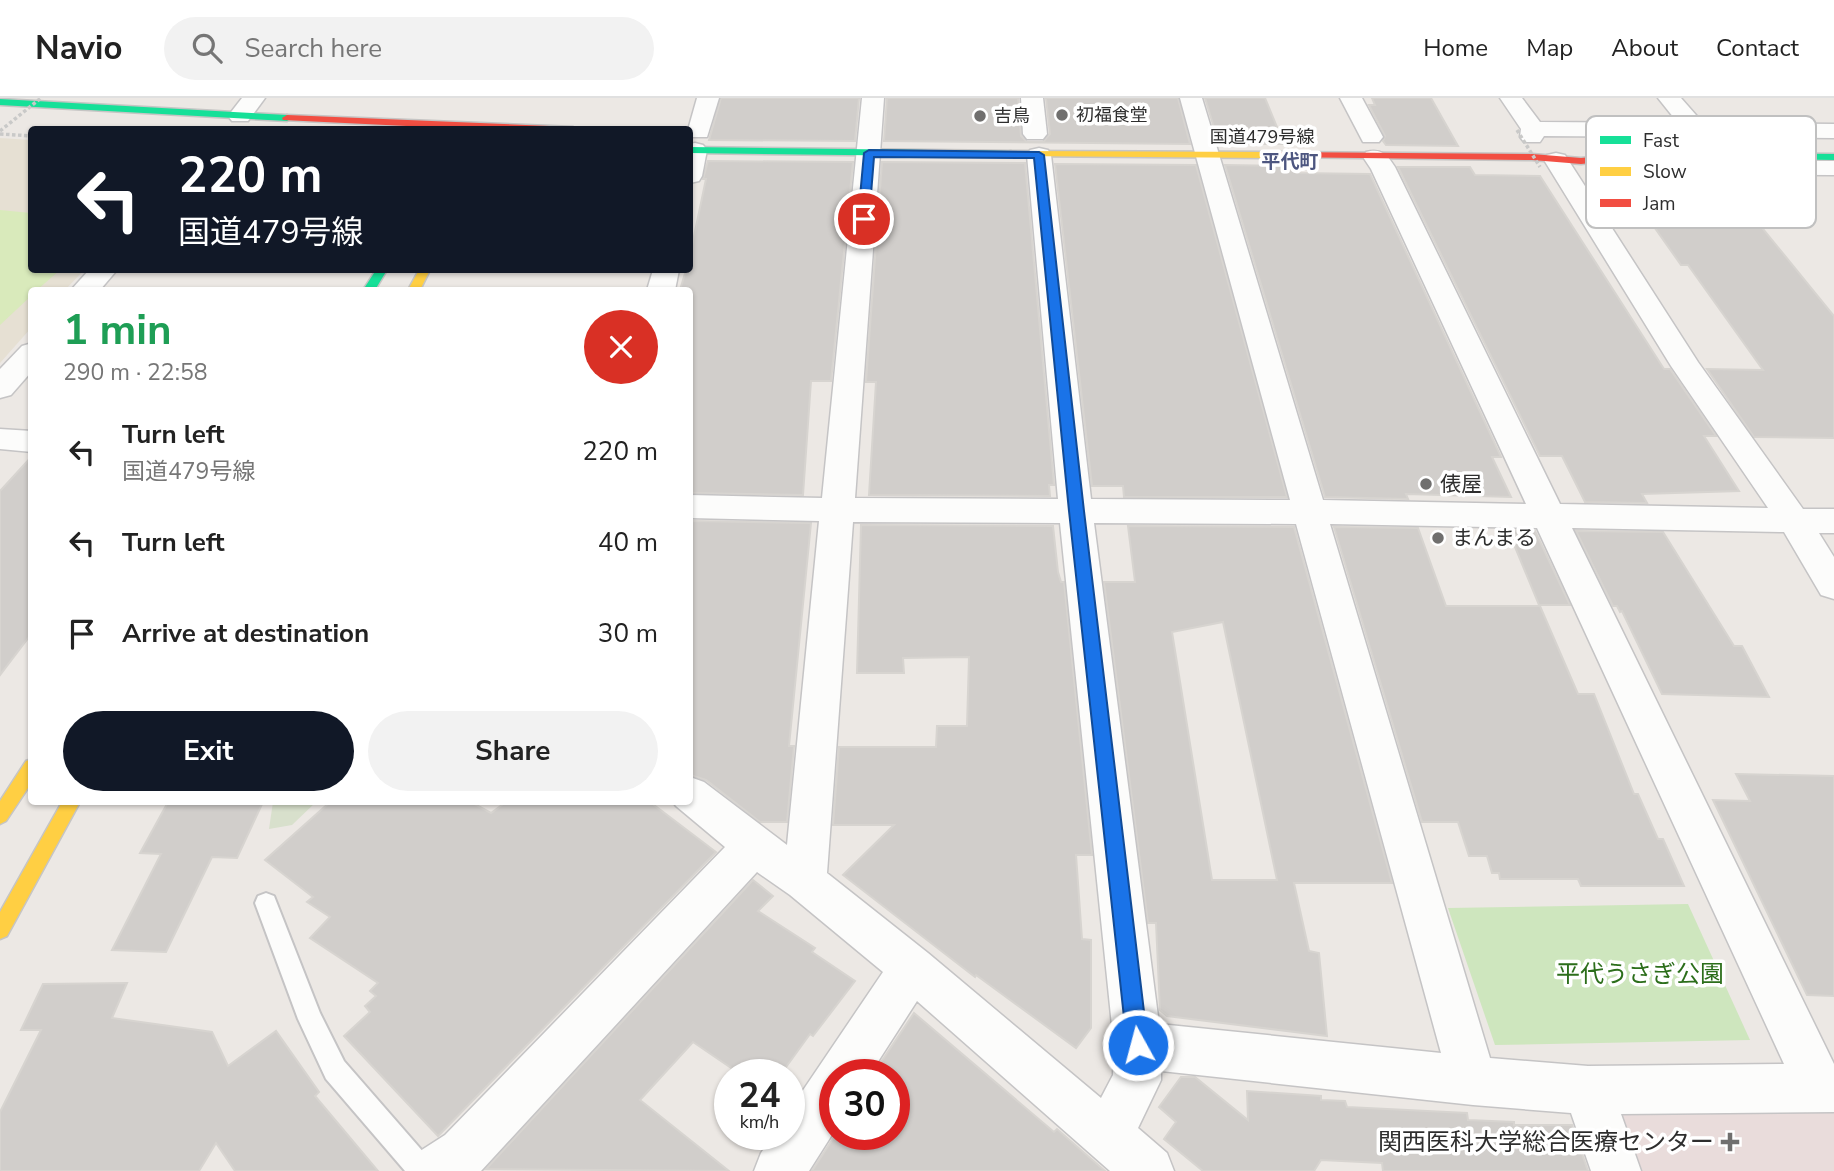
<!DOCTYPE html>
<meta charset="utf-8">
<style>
:root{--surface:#fff;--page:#f2f2f2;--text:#222;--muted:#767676;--line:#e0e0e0;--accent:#111827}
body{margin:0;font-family:"Nunito Sans","Noto Sans JP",sans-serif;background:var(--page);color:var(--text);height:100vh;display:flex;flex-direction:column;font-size:26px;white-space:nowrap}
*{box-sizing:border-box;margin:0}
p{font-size:23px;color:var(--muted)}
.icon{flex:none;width:38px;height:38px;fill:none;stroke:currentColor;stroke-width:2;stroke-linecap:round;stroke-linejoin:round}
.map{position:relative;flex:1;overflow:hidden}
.panel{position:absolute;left:28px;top:189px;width:665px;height:518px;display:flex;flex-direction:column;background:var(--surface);border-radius:7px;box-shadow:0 2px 5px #0004}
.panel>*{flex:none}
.hud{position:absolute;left:28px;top:28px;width:665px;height:147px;border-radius:7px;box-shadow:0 2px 5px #0004;background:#111827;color:#fff;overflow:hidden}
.speed{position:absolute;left:714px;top:961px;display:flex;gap:14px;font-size:35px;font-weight:700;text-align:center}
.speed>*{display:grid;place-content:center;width:91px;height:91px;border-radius:50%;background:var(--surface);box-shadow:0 2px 5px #0004;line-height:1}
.speed small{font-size:18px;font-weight:400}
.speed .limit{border:10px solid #d22;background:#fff;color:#111}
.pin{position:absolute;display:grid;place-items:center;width:60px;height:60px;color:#fff;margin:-30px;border:4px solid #fff;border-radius:50%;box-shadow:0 2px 7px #0007}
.me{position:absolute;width:77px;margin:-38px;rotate:353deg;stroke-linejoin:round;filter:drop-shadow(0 0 5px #0008)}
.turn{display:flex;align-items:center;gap:24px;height:147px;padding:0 35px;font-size:32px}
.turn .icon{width:91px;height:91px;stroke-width:2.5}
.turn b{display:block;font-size:49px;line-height:60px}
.round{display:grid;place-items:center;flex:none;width:74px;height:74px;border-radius:37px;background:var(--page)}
.summary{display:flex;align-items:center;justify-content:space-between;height:119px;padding:0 35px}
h1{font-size:42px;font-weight:700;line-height:52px;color:#1e9e55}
.button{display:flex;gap:14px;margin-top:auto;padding:14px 35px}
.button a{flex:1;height:80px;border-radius:42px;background:var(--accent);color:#fff;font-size:28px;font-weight:700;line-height:80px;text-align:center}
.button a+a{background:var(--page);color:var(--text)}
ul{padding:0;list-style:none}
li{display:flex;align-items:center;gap:21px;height:91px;padding:0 35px}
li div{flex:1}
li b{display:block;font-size:26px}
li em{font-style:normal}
header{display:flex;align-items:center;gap:42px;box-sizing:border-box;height:98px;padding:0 35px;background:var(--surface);border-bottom:2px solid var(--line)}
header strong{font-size:33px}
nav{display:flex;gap:38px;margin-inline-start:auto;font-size:24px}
.search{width:490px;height:63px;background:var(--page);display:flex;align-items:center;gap:18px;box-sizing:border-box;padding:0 24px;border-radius:38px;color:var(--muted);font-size:26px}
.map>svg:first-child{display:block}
</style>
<header>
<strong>Navio</strong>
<div class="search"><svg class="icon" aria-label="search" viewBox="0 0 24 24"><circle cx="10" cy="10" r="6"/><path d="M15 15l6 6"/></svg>Search here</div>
<nav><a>Home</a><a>Map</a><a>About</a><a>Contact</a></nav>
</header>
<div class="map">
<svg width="1834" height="1073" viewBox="0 0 1834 1073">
<rect width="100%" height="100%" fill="#ece8e4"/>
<polygon fill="#e6e0d3" points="0,40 31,42 32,172 84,172 65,192 32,192 31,230 0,265"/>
<polygon fill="#e9dcdb" points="1615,1010 1834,1014 1834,1073 1633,1073"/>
<polygon fill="#cee6be" points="1688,806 1750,942 1495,947 1448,810"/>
<polygon fill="#d8e0cc" points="273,704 316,704 292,727 269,731"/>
<polygon fill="#d9eabb" points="0,112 31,115 32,172 60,172 37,192 32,192 31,198 0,227"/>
<g fill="#d1cecb" stroke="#d7d4d0" stroke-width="2" fill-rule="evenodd">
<polygon points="721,0 859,0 855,43 709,42"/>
<polygon points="887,0 1018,0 1021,38 1027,44 1043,44 1050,36 1046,0 1178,0 1190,46 884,43"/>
<polygon points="1205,0 1265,0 1284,46 1219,46"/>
<polygon points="1372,0 1431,0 1458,48 1386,47 1383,43 1385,38 1369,7 1375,7"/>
<polygon points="708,63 853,64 831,283 811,283 803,397 690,395 690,192 680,192 686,172 690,172 690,157 706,81 703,81"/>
<polygon points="882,64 1025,65 1054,387 1049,387 1050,398 869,397 876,284 866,284"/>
<polygon points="1055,66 1196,67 1287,399 1124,399 1123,388 1092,388"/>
<polygon points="1225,67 1293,68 1296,75 1370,76 1501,359 1492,359 1511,399 1406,396 1408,401 1325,399"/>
<polygon points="1398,69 1470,69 1475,77 1540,78 1664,271 1670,271 1716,338 1704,338 1739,393 1642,396 1647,405 1585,404 1562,358 1540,358"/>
<polygon points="1621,82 1724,83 1834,218 1834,340 1754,339 1707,271 1763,272 1688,167 1681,167"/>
<polygon points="32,358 32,535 0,577 0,393"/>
<polygon points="690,423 811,425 789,648 794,648 787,724 760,724 706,682 690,677"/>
<polygon points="861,427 1053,428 1058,474 1061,484 1064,484 1092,757 1076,757 1082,841 1091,842 1091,930 1076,950 976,877 975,879 843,777 894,727 833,727 839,649 936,649 937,628 967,628 969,559 903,560 904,575 857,575"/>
<path d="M1128 428 1294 429 1392 785H1294L1309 853 1319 855 1327 938 1167 918 1160 912 1156 825H1148L1104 484H1135ZM1223 524 1277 782H1212L1172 534Z"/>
<polygon points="1334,429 1418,430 1446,508 1540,508 1578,596 1594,596 1634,696 1638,696 1658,741 1663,741 1684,788 1581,788 1578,781 1500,781 1499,775 1492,775 1487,758 1469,758 1458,724 1422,724"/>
<polygon points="1508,432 1535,433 1570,507 1539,507"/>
<polygon points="1576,433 1663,434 1734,548 1742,548 1769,599 1662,596 1622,513 1620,514 1617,508 1613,508"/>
<polygon points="1736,676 1834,678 1834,898 1807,897 1713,702 1750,703"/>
<polygon points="168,704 263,704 237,760 212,759 166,854 112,852 161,756 140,755"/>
<polygon points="330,704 471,704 491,715 506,704 650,704 716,754 438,1038 344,938 370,914 365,908 376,898 370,893 378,885 310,840 330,819 307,804 313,799 265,762"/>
<polygon points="753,782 773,798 758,813 815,850 812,854 855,883 813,938 810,936 781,976 740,976 693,944 640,1002 729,1073 486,1071"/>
<polygon points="127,885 112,920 212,934 228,968 276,933 319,994 315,998 378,1073 235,1073 216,1045 199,1073 0,1073 0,1014 41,932 21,932 43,886"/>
<polygon points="914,915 1054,1034 1057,1031 1105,1073 812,1073 836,1036 894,1036 894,976 873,976"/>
<polygon points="1181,979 1195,979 1248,1022 1247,993 1321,998 1321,1002 1345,1003 1347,1009 1467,1015 1468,1022 1514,1024 1514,1027 1572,1027 1588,1073 1383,1073 1382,1065 1321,1062 1314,1073 1203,1073 1164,1041 1176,1024 1159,1009"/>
</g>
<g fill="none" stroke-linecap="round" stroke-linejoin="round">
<defs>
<polygon id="lane" points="266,795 274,798 320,915 344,963 432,1064 436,1073 405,1073 326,981 298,921 255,805 258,798"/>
<g id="street">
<polygon points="242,0 265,0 248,23 232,23 228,18"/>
<polygon points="697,0 719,0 707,39 691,39 688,32"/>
<path d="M862 0H884L855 400 1058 401 1027 57 1030 52 1039 50 1048 52 1051 57 1091 401 1290 402 1180 0H1202L1323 402 1526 406 1371 71 1363 59 1366 54C1382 50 1387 57 1395 69L1560 406 1768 410 1671 268 1544 62 1547 57 1556 55 1565 57 1698 264 1803 411H1834V435H1819L1834 459V501L1821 497 1784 434 1572 430 1834 966V1014L1621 1016 1641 1073H1591L1571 1015 1473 1007 1161 973V982L1138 1030 1167 1055 1174 1073H1110L917 903 870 976H835V1032L809 1073H754L761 1055 774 1036H789V1013L883 874 790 797 757 774 481 1073H410L417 1055 445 1037 725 749 676 708 673 704H690V679L704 684 787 747 819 423 690 420V397L822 400ZM853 424 1060 425 1114 947 1113 977 1101 1000 928 855 827 775ZM1094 425 1296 426 1441 955 1159 926ZM1330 426 1537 430 1784 966 1588 968 1490 960Z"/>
<polygon points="1021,0 1043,0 1047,36 1043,41 1027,41 1023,36"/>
<polygon points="1340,0 1362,0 1383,39 1379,44 1363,44"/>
<polygon points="1500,0 1522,0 1540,24 1678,25 1658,0 1681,0 1703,25 1834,26 1834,40 1544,38 1540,44 1524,44 1520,39 1521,31"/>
<polygon points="695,45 703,47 707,52 702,78 699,83 690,85 690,46"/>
<polygon points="1611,55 1637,62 1834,63 1834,77 1636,76 1602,67 1599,62 1602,57"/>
<polygon points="89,172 117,172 100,192 71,192"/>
<polygon points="653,172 679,172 675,192 647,192"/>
<polygon points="32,245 32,273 11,297 0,300 0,271 22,248"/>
<polygon points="0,331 32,333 32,354 0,351"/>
</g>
<g id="fast">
<polygon points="0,1 287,17 292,20 287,23 0,7"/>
<polygon points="690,49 1011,53 1016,56 1011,59 690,55"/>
<polygon points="1721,55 1834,56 1834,62 1717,60 1716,58"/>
<polygon points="376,172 387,172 375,192 363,192"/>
</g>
<g id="slow">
<polygon points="1011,53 1280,54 1285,57 1280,60 1007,58 1007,54"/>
<polygon points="419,172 430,172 420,192 408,192"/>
<polygon points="32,661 32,684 6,723 0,726 0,703 26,663"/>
<polygon points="62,704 80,704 7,838 0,841 0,814"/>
</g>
<g id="jam">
<polygon points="287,17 573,29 578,32 489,32 283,22 282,20"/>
<polygon points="1280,54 1532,56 1581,60 1629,55 1721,55 1726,58 1721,61 1629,61 1581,66 1532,62 1276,59 1275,57"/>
</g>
</defs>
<use href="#lane" stroke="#c5c4c5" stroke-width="4"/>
<use href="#street" stroke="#c5c4c5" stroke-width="3"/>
<use href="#fast" stroke="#c6c5c4" stroke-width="3"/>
<use href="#slow" stroke="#c6c5c4" stroke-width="3"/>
<use href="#jam" stroke="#c6c5c4" stroke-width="3"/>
<polyline stroke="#c9c9c8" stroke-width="3.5" stroke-dasharray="3.5 2.5" stroke-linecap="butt" points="0,36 32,38"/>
<use href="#lane" fill="#fcfcfb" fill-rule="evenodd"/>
<use href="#street" fill="#fcfcfb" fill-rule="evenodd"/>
<use href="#fast" fill="#16e098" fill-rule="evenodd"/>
<use href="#slow" fill="#ffcf43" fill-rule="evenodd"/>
<use href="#jam" fill="#f24e42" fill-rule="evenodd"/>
<g stroke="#c9c9c8" stroke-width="3.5" stroke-dasharray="3.5 2.5" stroke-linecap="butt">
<polyline points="1517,32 1540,69"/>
<polyline points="0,33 41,0"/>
</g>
</g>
<polygon fill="#1a73e8" stroke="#114b97" stroke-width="2" points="869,52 1039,54 1044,57 1084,413 1148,947 1145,954 1138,957 1130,954 1127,947 1069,413 1034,60 874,59 869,121 864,124 858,121 864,55"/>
<g fill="#706f6e" stroke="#fff" stroke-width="2.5">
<circle cx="1062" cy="17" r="7"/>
<circle cx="980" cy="18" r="7"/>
<circle cx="1426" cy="386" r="7"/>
<circle cx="1438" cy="440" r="7"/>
<path d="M1726.5 1033.5h7v7h7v7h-7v7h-7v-7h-7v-7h7z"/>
</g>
<g text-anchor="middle" stroke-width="7" stroke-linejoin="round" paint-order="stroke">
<g font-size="18" fill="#2e2e2e" stroke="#fff" text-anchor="start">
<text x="1076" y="23">初福食堂</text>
<text x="994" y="24">吉鳥</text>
</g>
<g font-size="18" fill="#2e2e2e" stroke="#fff">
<text x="1262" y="45">国道479号線</text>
</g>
<g font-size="19" font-weight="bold" fill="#4d5680" stroke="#fff">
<text x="1290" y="70">平代町</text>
</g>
<g font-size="21" fill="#2e2e2e" stroke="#fff" text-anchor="start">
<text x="1440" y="393">俵屋</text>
<text x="1452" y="447">まんまる</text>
</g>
<g font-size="24" fill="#2c6e1b" stroke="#fff">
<text x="1640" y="884">平代うさぎ公園</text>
</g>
<g font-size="24" fill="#2e2e2e" stroke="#fff" text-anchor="end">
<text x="1714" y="1052">関西医科大学総合医療センター</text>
</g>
</g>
<rect x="1586" y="18" width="230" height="112" rx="10" fill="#fff" stroke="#c0c0c0" stroke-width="2"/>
<rect x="1600" y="38" width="31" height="8" fill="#16e098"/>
<rect x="1600" y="69" width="31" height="9" fill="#ffcf43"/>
<rect x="1600" y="101" width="31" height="8" fill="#f24e42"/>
<g font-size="19" fill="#2e2e2e">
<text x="1643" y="49">Fast</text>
<text x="1643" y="80">Slow</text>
<text x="1643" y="112">Jam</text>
</g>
</svg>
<div class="speed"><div>24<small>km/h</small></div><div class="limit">30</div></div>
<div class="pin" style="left:864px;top:121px;background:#d93025"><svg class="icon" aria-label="arrive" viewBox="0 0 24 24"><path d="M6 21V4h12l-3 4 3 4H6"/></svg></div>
<svg class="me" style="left:1138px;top:947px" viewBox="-20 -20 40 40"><circle r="17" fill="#1a73e8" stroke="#fff" stroke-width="3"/><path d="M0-11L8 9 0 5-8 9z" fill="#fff"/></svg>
<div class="hud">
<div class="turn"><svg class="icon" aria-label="left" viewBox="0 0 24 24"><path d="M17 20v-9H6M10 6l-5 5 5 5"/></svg><div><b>220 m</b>国道479号線</div></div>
</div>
<section class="panel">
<div class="summary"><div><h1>1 min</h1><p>290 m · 22:58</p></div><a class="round" style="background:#d93025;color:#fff"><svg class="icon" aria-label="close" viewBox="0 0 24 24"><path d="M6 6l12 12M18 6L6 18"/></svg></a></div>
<ul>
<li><svg class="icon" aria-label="left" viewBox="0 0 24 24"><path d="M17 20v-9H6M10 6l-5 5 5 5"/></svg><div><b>Turn left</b><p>国道479号線</p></div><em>220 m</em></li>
<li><svg class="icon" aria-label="left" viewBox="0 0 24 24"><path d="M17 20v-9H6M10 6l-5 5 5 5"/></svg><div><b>Turn left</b></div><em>40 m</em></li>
<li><svg class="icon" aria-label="arrive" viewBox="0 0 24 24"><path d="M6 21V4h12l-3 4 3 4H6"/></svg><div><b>Arrive at destination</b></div><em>30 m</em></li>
</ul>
<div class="button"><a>Exit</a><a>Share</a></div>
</section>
</div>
